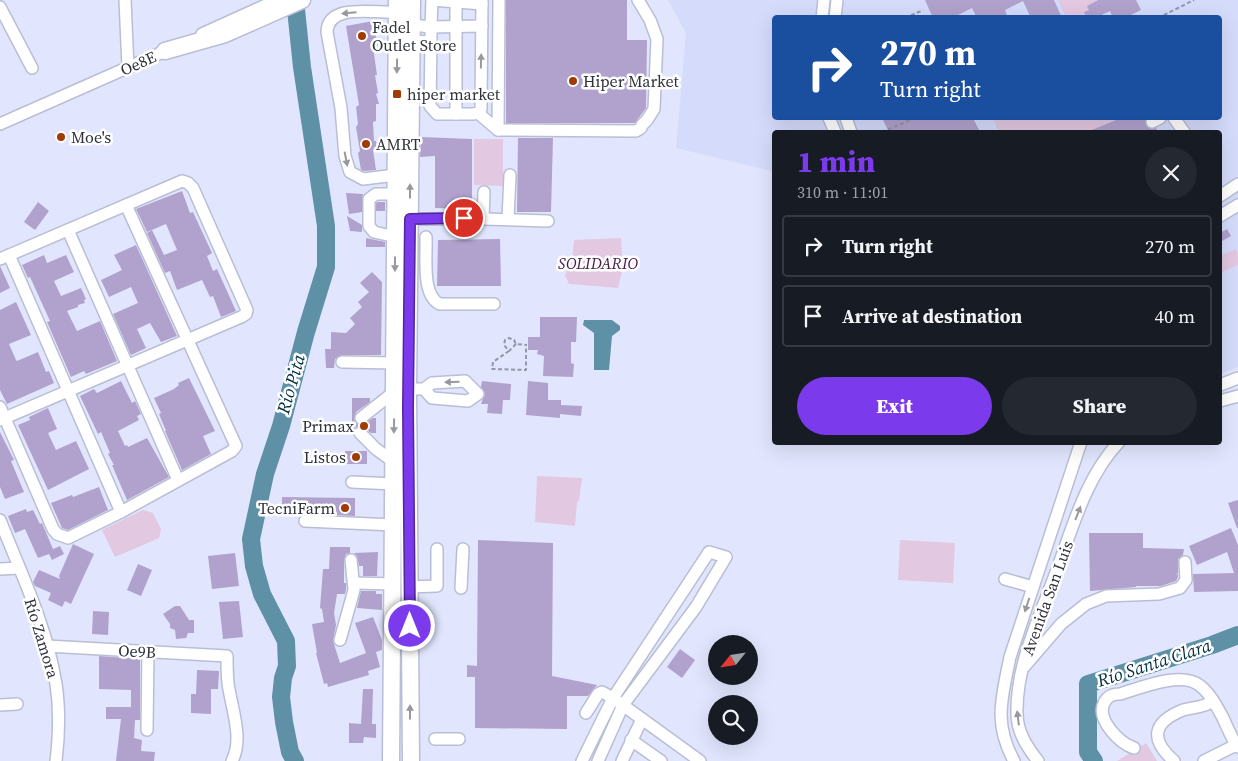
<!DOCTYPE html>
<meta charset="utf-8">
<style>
:root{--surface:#171b24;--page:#242831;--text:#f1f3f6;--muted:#9ea1a6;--line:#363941;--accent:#7c3aed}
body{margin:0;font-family:"Source Serif 4",serif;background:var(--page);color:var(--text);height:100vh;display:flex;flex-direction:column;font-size:19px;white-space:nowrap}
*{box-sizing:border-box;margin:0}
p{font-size:16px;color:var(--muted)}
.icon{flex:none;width:28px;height:28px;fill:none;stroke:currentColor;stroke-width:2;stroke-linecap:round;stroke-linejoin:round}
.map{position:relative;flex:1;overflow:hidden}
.details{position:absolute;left:772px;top:130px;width:450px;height:315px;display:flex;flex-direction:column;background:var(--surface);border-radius:5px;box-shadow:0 5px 20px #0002}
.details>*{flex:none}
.banner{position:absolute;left:772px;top:15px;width:450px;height:105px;border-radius:5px;box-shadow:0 5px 20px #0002;background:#1a4fa0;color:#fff;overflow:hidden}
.needle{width:32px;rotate:240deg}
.tools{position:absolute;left:708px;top:635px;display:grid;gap:10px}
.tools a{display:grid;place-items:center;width:50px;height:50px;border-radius:50%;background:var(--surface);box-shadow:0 5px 20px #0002;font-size:25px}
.pin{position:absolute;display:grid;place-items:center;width:42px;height:42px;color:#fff;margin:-21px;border:2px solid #fff;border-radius:50%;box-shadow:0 1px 5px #0007}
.me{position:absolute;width:55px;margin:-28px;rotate:0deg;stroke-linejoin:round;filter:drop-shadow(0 0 4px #0008)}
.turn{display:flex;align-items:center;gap:18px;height:105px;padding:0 25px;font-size:22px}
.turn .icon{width:65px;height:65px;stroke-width:2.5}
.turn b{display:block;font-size:35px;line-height:42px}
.round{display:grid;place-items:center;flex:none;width:52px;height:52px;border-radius:26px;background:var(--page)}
.headline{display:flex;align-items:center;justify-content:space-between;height:85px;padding:0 25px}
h1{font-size:30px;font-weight:800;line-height:38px;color:var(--accent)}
.action{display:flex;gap:10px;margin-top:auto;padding:10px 25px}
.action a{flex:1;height:58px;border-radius:30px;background:var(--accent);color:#fff;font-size:20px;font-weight:800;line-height:58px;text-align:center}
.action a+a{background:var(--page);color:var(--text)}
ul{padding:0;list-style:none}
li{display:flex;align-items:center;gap:15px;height:62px;margin:0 10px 8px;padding:0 15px;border:2px solid var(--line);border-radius:5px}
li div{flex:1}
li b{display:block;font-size:19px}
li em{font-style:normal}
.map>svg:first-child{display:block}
</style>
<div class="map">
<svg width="1238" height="761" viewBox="0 0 1238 761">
<rect width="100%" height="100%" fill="#e1e6fe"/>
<path fill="#d5dbfb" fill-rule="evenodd" d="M668 0H1238V367L1220 374V132H775V172L676 148 686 33ZM775 18H1220V118H775Z"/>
<g fill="#e2c8e1">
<polygon points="1058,0 1095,0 1103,17 1066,17"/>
<polygon points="993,118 1124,118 1088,132 999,132"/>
<polygon points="474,139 503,139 503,186 474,185"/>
<polygon points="621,238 623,268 618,288 569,284 565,275 572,261 574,240"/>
<polygon points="1236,249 1238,254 1238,265 1220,273 1220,256"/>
<polygon points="537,476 582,478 579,501 577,502 575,526 535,522"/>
<polygon points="143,510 153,513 161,529 159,538 115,557 102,530"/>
<polygon points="900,540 955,543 953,583 898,580"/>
<polygon points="1146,743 1157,761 1117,761"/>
</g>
<polygon fill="#5e91a6" points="584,320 612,320 620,326 620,330 612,336 609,370 594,370 594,333 583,325"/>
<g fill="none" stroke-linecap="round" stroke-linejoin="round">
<g stroke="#5e91a6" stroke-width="18">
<polyline points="295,761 290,752 284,722 281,697 283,678 287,666 286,641 262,594 254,566 251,539 265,474 281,426 306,332 326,267 326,226 302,67 295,0"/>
<polyline points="1094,761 1088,752 1088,684 1212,645 1238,635"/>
</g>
</g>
<g fill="#b1a2cd">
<polygon points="506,0 627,0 627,40 647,40 646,108 635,123 506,123"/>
<polygon points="925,0 1054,0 1062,18 1031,18 1023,1 1005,10 1008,18 977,18 972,8 952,18 933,18"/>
<polygon points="1098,0 1136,0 1141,10 1125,18 1113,18 1110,11 1095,18 1087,18 1084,12 1089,10 1087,6"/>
<polygon points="373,21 378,46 373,47 377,75 375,75 378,93 376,94 379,104 376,104 376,121 373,122 374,141 376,141 377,149 373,150 376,170 364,171 361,170 358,153 360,151 356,127 358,124 356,107 359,105 346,26"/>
<polygon points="882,118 973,118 980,132 889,132"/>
<polygon points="1121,118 1146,118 1146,126 1151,129 1156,128 1158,132 1087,132"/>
<polygon points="421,137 472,139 472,209 435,208 435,156 420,157"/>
<polygon points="518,138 553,138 551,212 517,212"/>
<polygon points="182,191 190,213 193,212 212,253 207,256 213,271 217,269 236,311 221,317 213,296 210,297 202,280 177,290 170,271 165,273 147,233 152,230 164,255 177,250 166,224 147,232 136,209"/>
<polygon points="346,193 363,194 362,199 362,212 349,214"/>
<polygon points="38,202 49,211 35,230 24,222"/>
<polygon points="378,202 385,202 385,211 376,211 376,203"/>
<polygon points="347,216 362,225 362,232 350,231"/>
<polygon points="1227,229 1231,236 1220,242 1220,233"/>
<polygon points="366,238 385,242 385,247 366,247"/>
<polygon points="500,239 501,286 437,286 438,240"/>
<polygon points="136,245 177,336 161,342 150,323 137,329 146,348 131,355 113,314 138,303 131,287 109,297 101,280 122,270 114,255"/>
<polygon points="44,255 47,263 66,255 74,272 54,281 61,296 81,288 86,299 84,300 85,303 78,305 78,307 67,311 77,331 100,321 117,361 86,374 84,371 71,377 47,322 50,321 30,277 28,278 22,265"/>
<polygon points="0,266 10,288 0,293"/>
<polygon points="372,272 382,282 381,355 342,355 335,359 334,368 326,368 325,349 331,349 331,332 346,333 355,324 350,318 362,307 358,302 369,292 360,283"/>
<polygon points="16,302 31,335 9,344 16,360 17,361 38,352 46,372 49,371 54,383 7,404 0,390 0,310"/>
<polygon points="540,317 577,317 576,342 571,342 571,363 574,364 573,377 543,376 544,356 537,354 538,350 528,350 528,337 540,337"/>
<polygon points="189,378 215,431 203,436 211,454 182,470 165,431 166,431 159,414 161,413 154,398 174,389 179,385 178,383"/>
<polygon points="121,381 132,403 135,401 141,414 137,416 139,420 118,431 125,446 127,445 128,447 147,438 169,477 127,500 112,465 114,465 108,454 110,453 101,432 98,434 80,396 94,389 97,393"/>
<polygon points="482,381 511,384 510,400 503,400 502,414 487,413 488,404 481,404 485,393 481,387"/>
<polygon points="528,381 548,383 548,400 561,400 561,405 582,406 581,416 560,414 560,418 526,415"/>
<polygon points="352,398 370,398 370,402 356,412 354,420 358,425 362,425 373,418 376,418 376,433 371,433 361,426 355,427 352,433"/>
<polygon points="48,408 57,429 48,433 56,450 76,441 89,469 48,490 18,425 30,420 29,417"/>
<polygon points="0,432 14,460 11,461 24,492 5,499 0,487"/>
<rect x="345" y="451" width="22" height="13"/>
<polygon points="99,487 108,510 68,530 62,528 51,503 72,495 73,497"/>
<polygon points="282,497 355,498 355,516 335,515 335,509 308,509 308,514 300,516 282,516"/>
<polygon points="1238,500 1238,528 1237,528 1228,503"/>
<polygon points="26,509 27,512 33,510 40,524 42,523 53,549 60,546 64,554 52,560 49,554 38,558 25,529 15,533 8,516"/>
<polygon points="1231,528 1238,545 1238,591 1194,592 1193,574 1234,573 1227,552 1197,565 1189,546"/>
<polygon points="1089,533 1143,533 1143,548 1184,549 1183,555 1178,559 1178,573 1175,575 1178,574 1178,577 1176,581 1161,586 1136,586 1136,587 1090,591"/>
<polygon points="478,540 553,543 552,676 597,685 588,696 567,696 567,729 475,728 475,677 467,677 467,665 477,666"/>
<polygon points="73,544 94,554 71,604 65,601 62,607 48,600 51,593 35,586 33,582 39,570 60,579 59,576"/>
<polygon points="330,547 350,547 350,553 346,554 344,560 344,583 346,583 346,589 345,594 337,594 334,613 336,625 333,641 340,663 366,653 355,623 373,617 382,640 382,650 376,652 380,667 368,671 369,675 328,687 327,683 324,684 316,653 317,653 312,624 324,622 322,609 320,608 323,569 329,569"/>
<polygon points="378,552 377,576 363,576 363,566 359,566 357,556 354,553"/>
<polygon points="235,553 239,586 212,589 208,556"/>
<polygon points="138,564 152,570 141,596 127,590"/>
<polygon points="361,591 376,591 376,594 382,594 382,610 357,608"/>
<polygon points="239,601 243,637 223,639 219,602"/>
<polygon points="175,606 180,606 189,620 194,620 194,633 188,633 186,638 176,639 175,630 170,628 170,624 163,614"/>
<polygon points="93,611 109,612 108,635 92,634"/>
<polygon points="680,649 695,660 682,678 667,667"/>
<polygon points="99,656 140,659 140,720 135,720 134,738 142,740 141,751 155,752 154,761 116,761 121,719 106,719 106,707 131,707 131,690 99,689"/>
<polygon points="197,670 219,671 218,689 211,689 211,714 191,713 191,694 196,694"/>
<polygon points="363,689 373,689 372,724 376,724 376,738 364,737 363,743 349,743 349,723 361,724"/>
</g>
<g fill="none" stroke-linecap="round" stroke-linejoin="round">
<defs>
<g id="minor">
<polyline points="125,0 128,68"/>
<polyline points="432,0 482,4"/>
<polyline points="0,7 32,68"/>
<polyline points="822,18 824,0"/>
<polyline points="835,18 837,0"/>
<polyline points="412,25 431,27 432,0"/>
<polyline points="202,34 277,0"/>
<polyline points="411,41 431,42 430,106 437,114 473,114 478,113 481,109 482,0"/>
<polyline points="431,42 431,27 482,26"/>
<polyline points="478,113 498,130 636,131 641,128 642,125 647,120 654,109 657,39 650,20 638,0"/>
<polyline points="456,114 456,2"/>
<polyline points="829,118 835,132"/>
<polyline points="846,118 851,132"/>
<polyline points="1174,118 1184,132"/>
<polyline points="1152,122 1160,118"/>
<polyline points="0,124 172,48"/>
<polyline points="498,130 499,0"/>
<path d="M396 175 363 179 350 172 345 156 341 108 327 32C328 2 377 14 397 12"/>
<polyline points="1220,196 1238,184"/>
<polyline points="1220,216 1238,205"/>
<polyline points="410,219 483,219 548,221"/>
<polyline points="483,219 484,192"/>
<polyline points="508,219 510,175"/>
<polyline points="68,230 178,480"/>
<polyline points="396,237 374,232 369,226 369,199 376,194 396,194"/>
<path d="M426 237C427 255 421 296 440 304H494"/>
<polyline points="9,255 121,512"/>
<polyline points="0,259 182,181 188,183 193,188 247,310 246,314 241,317 0,420"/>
<polyline points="342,362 395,363"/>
<polyline points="1220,385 1238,378"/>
<polyline points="408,389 424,389 432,383 465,381 478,394 468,401 432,398 424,389"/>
<polyline points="1220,401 1238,396"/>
<polyline points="0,407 53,529 57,534 68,538 121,512 232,451 236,446 126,205"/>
<polyline points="361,418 394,392"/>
<polyline points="360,433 376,449 394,462"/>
<polyline points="352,482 393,484"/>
<path d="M0 520C21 573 47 627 56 684 60 710 59 736 56 761"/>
<polyline points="305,521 394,525"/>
<polyline points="0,569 19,568"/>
<polyline points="1005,579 1033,587"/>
<polyline points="355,583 394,584"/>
<polyline points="409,587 437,586 437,549"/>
<polyline points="461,588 463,549"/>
<polyline points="340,640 354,590 351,560"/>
<path d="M47 646 227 656C227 665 227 674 228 683 231 707 244 738 232 761"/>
<polyline points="1024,667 1061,624 1086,604 1106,596 1159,594 1180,588 1186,580 1185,562"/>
<polyline points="0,705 17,704"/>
<polyline points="586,713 598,694 602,692 613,698 700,761"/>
<polyline points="147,730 148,651"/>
<polyline points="435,739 459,739"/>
<polyline points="631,740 661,761"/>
<path d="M1134 748C1119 743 1096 719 1104 703 1108 696 1112 694 1120 694 1140 688 1181 671 1199 685 1209 692 1216 705 1222 716 1227 726 1231 738 1238 747"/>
<polyline points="582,761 613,698 709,552 726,557 696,607 623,705 598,761"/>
<polyline points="622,761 642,719"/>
<path d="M1014 761C993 723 1002 697 1010 657L1081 442"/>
<path d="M1038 761C1027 747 1017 732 1017 713 1016 665 1039 619 1055 575 1072 530 1085 478 1119 442"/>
<path d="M1174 761C1149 739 1153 722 1183 710 1193 707 1204 708 1213 701"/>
<polyline points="1204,761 1236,745"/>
</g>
<g id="highway">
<polyline points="165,51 225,34 302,0"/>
<polyline points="391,761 397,0"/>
<polyline points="411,761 408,389 412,0"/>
</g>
</defs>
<use href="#minor" stroke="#b9bed5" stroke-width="14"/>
<use href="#highway" stroke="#b9bed5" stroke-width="19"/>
<g stroke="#9397a8" stroke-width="2" stroke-dasharray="4 2.5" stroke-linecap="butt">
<polyline points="905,18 923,10"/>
<polyline points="1158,18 1194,0"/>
<polyline points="882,132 915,118"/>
<polyline points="516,344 509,351 504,345 505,340 509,338 514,340 516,344 527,345"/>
<polyline points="509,351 493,362 492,369 526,370 526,345"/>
</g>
<use href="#minor" stroke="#fff" stroke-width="11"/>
<use href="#highway" stroke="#fff" stroke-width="16"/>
</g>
<defs><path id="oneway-solid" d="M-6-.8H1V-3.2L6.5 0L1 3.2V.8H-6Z" transform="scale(1.25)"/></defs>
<g fill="#98999e">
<use href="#oneway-solid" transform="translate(349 13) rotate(175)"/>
<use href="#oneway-solid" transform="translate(481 61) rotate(-89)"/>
<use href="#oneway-solid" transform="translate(397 66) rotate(91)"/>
<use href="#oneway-solid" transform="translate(346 159) rotate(79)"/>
<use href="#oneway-solid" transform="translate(410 191) rotate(-90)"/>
<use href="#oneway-solid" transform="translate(395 264) rotate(90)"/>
<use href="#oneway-solid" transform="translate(452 382) rotate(178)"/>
<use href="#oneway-solid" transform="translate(394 426) rotate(91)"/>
<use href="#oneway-solid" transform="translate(1078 513) rotate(-69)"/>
<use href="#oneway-solid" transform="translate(1027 605) rotate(108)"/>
<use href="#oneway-solid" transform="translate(410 712) rotate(-90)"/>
<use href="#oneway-solid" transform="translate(1018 718) rotate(-97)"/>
</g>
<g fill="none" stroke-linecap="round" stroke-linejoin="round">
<defs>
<polyline id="route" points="410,626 408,408 410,219 464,218"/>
</defs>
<use href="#route" stroke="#51269a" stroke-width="12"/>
<use href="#route" stroke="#7c3aed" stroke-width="9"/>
</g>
<g fill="#9f3b03" stroke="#fff" stroke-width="2">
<circle cx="362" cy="36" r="5"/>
<circle cx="573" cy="81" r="5"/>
<rect x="392" y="89" width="10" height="10" rx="2.5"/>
<circle cx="61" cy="137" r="5"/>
<circle cx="366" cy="144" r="5"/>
<circle cx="364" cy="426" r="5"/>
<circle cx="356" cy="457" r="5"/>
<circle cx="345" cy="508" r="5"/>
</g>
<g text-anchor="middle" stroke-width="5" stroke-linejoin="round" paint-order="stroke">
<g font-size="16" fill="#31333c" stroke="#fff" text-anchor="start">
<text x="372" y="33">Fadel<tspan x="372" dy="18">Outlet Store</tspan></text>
<text x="583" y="87">Hiper Market</text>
<text x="407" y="100">hiper market</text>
<text x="71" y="143">Moe's</text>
<text x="376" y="150">AMRT</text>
<text x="354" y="432" text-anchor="end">Primax</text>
<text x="346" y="463" text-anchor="end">Listos</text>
<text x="335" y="514" text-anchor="end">TecniFarm</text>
</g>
<g font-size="16" fill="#31333c" stroke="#fff">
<text transform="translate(138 63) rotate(-24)" y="6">Oe8E</text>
<text transform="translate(1047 598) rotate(-70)" y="6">Avenida San Luis</text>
<text transform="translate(42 638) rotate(73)" y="6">Río Zamora</text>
<text transform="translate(137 651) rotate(3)" y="6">Oe9B</text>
</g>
<g font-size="16" font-style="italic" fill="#4a1e4b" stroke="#fff">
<text x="598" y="269">SOLIDARIO</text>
</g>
<g font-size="18" font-style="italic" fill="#002f3f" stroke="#fff">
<text transform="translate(291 384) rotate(-74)" y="6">Río Pita</text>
<text transform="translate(1154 663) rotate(-18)" y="6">Río Santa Clara</text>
</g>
</g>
</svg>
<div class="tools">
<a><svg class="needle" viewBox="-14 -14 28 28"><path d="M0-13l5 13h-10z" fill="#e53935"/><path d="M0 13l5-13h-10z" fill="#9ea1a6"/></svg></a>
<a><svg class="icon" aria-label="search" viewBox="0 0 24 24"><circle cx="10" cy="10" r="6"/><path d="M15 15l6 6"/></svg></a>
</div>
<div class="pin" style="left:464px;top:218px;background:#d93025"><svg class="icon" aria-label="arrive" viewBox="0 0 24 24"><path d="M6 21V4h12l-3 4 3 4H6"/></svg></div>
<svg class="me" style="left:410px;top:626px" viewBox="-20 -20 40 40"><circle r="17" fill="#7c3aed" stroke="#fff" stroke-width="3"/><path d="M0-11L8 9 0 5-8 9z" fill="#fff"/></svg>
<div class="banner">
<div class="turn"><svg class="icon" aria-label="right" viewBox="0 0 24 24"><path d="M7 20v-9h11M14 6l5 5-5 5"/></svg><div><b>270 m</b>Turn right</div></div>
</div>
<section class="details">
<div class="headline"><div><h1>1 min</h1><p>310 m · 11:01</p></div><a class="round"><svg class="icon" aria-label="close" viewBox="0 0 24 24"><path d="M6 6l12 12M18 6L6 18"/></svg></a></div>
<ul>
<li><svg class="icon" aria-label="right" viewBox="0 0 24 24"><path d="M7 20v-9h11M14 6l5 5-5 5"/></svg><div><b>Turn right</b></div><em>270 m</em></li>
<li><svg class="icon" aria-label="arrive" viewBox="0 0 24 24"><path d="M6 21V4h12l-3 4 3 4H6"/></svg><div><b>Arrive at destination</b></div><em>40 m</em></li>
</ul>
<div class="action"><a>Exit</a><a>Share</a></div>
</section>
</div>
